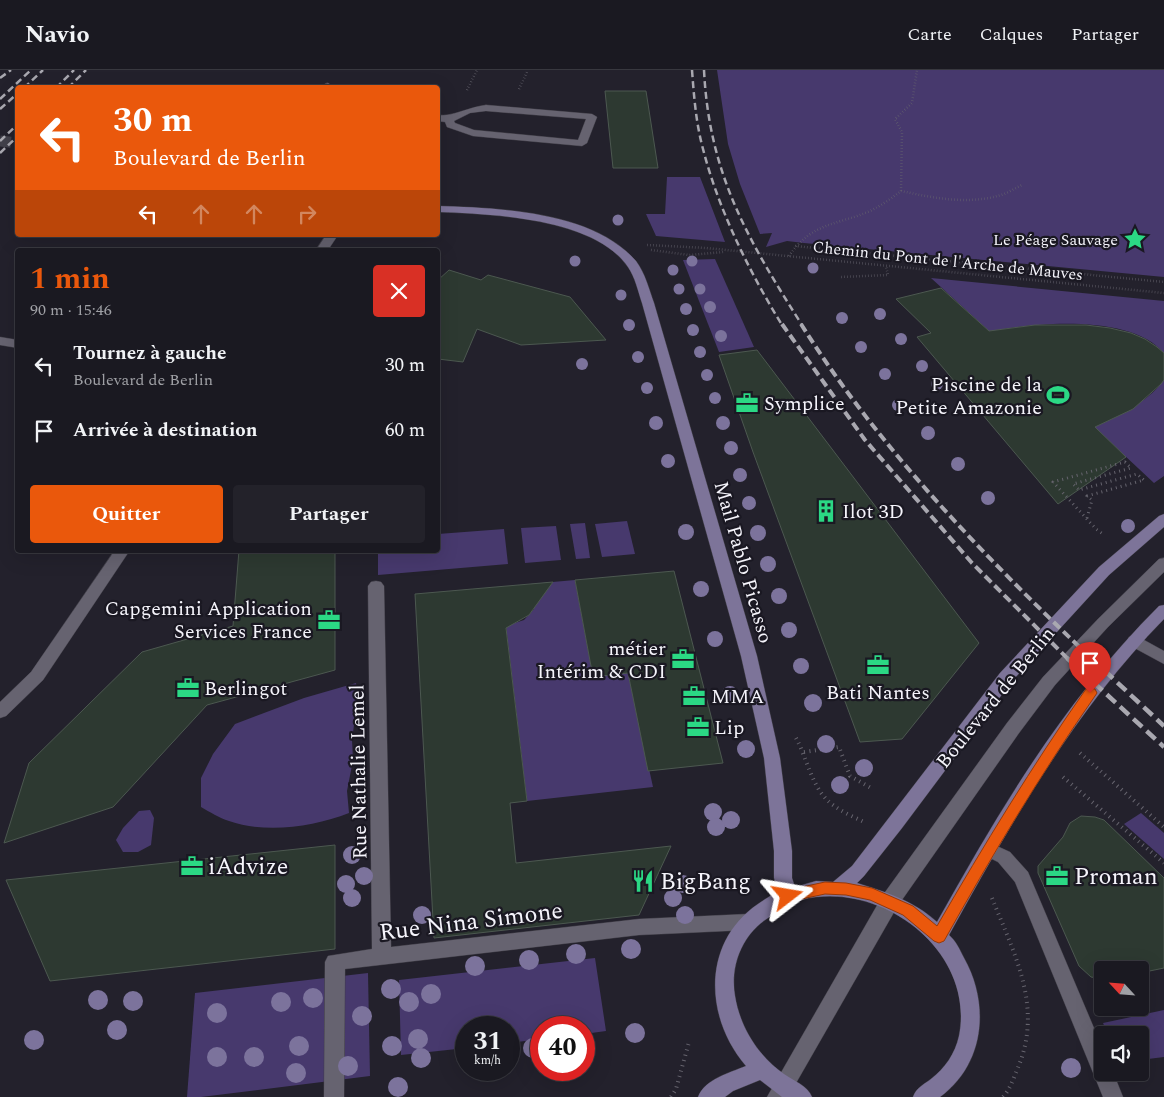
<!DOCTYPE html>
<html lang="fr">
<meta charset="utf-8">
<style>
:root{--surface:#1a1921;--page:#23222a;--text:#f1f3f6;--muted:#9fa0a5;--line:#38383f;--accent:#ea580c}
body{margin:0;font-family:Spectral,serif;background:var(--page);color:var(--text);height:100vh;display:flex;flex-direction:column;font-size:19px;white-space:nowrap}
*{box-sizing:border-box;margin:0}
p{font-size:16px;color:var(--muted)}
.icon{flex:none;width:28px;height:28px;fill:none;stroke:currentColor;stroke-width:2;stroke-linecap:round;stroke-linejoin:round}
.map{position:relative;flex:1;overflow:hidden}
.details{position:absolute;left:15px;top:178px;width:425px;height:305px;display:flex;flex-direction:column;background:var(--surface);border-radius:5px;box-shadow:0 5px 20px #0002,0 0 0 1px var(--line)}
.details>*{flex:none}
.hud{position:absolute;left:15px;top:15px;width:425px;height:152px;border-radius:5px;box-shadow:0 5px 20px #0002,0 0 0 1px var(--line);background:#ea580c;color:#fff;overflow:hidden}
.needle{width:32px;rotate:296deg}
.fabs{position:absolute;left:1094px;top:891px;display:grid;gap:10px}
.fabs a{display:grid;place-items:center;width:55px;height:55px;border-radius:5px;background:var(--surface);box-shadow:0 5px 20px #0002,0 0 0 1px var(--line);font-size:25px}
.speed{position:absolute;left:455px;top:946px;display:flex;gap:10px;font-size:25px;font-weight:700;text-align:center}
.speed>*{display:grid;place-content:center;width:65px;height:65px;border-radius:50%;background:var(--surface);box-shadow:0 5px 20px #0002,0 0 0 1px var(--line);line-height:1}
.speed small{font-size:12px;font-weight:400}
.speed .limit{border:8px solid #d22;background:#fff;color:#111}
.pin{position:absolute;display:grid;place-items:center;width:42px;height:42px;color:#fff;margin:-51px -21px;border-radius:50% 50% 50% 0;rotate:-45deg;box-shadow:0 0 5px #0007}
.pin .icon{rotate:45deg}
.me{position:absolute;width:55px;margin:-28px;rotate:76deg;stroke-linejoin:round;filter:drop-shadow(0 0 4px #0008)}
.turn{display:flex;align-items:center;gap:18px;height:105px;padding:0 15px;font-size:22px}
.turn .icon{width:65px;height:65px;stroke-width:2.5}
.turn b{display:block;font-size:35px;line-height:42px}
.lanes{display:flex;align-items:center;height:48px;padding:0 15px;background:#0003;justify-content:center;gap:25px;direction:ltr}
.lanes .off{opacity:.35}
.round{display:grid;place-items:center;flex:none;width:52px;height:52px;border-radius:5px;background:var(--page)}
.headline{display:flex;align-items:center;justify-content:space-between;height:85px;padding:0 15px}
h1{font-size:30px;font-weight:700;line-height:38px;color:var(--accent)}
.primary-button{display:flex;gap:10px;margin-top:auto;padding:10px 15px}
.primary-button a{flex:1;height:58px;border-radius:5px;background:var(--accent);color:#fff;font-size:20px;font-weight:700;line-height:58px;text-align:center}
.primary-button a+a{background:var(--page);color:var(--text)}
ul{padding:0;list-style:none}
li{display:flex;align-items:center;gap:15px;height:65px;padding:0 15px}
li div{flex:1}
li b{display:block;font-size:19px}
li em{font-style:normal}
header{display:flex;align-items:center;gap:30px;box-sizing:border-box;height:70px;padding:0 25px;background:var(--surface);border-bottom:1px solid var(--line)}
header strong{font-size:24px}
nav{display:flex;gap:28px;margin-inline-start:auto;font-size:18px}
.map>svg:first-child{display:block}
</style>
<header>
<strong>Navio</strong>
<nav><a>Carte</a><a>Calques</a><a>Partager</a></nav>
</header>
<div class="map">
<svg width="1164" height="1027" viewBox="0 0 1164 1027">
<rect width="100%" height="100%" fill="#23212c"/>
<g fill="#47396d">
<polygon points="717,0 1164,0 1164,207 804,173 787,171 766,177 772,163 760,164 740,114 728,74"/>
<polygon points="667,107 700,107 725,172 656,166 646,144 665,144"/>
<polygon points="715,189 754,277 719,282 683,190"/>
<path d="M931 208 1164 231V284C1135 244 1032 252 990 262Z"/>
<path d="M1164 310V406L1154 413 1092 355C1120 344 1145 335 1164 310Z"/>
<polygon points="627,451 635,484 602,487 595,454"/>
<polygon points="585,453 590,488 576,489 570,454"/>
<polygon points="556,456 561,490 525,493 521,458"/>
<polygon points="504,459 508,494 378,505 378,480 438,480 438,464"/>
<polygon points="575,510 593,606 628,603 653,717 527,731 506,556 524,550 534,539 530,514"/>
<path d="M356 613 358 625 352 670 353 690 347 721 349 743C313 757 266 764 229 751 219 748 210 742 201 737V708L213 684 235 654 304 628Z"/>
<polygon points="150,740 154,748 151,775 138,782 123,782 116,770 123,758 139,741"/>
<polygon points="1141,743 1164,763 1164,789 1124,754"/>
<polygon points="595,888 606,961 584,964 584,958 541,958 541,969 509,973 509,958 466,958 466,978 401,985 399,910"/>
<polygon points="368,903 370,1006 201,1027 187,1027 195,923"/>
<polygon points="1164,940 1164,987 1140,990 1140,965 1108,965 1103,953"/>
</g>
<g fill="#2d3931" stroke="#4c5850">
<polygon points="605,21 646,21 658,98 613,98"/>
<polygon points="449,200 481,210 488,205 570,227 606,270 521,275 477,259 463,292 438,289 438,210"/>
<polygon points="941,218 989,261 1035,255 1086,255 1110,258 1131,263 1145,269 1157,277 1164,283 1164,310 1161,314 1133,339 1095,357 1126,387 1058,434 917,267 931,263 896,229"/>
<polygon points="757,280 979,573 902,669 860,672 753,382 719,285"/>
<polygon points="239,480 335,480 335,600 207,635 113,737 4,773 29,693 142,582 233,556"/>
<polygon points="674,501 723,693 648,701 628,603 593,607 575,510"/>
<polygon points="553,512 529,545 506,558 527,731 510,733 516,793 671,776 639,845 434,868 415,524"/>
<polygon points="1081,746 1095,747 1104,750 1164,808 1164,898 1140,903 1140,900 1102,900 1102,909 1091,907 1079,896 1038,803 1038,796 1063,767 1070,753"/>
<polygon points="335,775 335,879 50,911 6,810"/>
</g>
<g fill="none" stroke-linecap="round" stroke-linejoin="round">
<polyline stroke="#42414b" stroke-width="11" stroke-dasharray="11 5" stroke-linecap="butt" points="0,71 18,73"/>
<defs>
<g id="lane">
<polygon points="328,13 335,18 324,18 325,14"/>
<path d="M486 35 592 44 597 47 587 73 582 76 473 66 447 57 445 52 438 51V45C452 47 469 37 486 35ZM486 41 586 49 578 70 474 60 455 53 454 51 470 43Z"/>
<polygon points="326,165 338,165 328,180 316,180"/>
<polygon points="0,267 18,270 18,278 0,275"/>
<polygon points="115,480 130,480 43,610 6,646 0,648 0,632 31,602"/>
<polygon points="1164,488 1164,502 1108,557 1055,615 1019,663 897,837 788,1027 767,1027 883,825 1007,653 1043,607 1098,549 1159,489"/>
<polygon points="1135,565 1164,581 1164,594 1129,575 1127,571 1129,567"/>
</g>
<g id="street">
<polygon points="376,511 381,512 384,516 391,877 639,849 748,844 755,846 757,852 755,858 748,860 639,865 345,899 344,1027 324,1027 325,892 328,886 372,879 368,516 371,512"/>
<polygon points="988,772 1010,782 1028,802 1102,977 1102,1002 1113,1002 1123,1027 1103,1027 1015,812 998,792 982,784 979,779 982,774"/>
</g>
<path id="secondary" d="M438 136C499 138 593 141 636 191 645 203 649 219 654 233L757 586 780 688 792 781V808L795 817 816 811 833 812 852 796 1000 603 1099 497 1159 446 1164 444V457L1109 505 1012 611 902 758 864 806 857 813C886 822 914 831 937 852 1002 736 1064 631 1159 536L1164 535V549C1074 641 1011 753 949 865 956 871 960 880 964 888 990 934 985 994 940 1027H913C916 1018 923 1015 931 1009 945 998 955 984 959 966 975 886 892 818 816 827 796 829 781 839 765 850 741 867 730 897 735 926 740 957 758 986 784 1004 794 1011 808 1016 812 1027H782L760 1010 733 1021 725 1027H698C705 1009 729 1003 746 996 704 947 702 872 758 834 764 830 771 825 778 822L774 808V781L764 688 741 586 642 233C638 221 635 207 628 197 595 148 492 144 438 142Z"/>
</defs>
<use href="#lane" stroke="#403e47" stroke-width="1"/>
<use href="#street" stroke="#403e47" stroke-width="1"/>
<use href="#secondary" stroke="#403e47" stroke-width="1"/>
<g stroke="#66646e" stroke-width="2.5" stroke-dasharray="0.5 2.5" stroke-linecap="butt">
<polyline points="519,19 528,0"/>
<polyline points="467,20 477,0"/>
<path d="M901 121C934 128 968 135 1001 125 1008 123 1015 118 1022 115"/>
<polyline points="647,175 706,178 1164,223"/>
<polyline points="795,176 1164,212"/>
<polyline points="651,180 689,185 724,182"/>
<path d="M789 186C813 151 837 156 872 140 882 135 892 128 901 121L902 62 895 49 912 33 917 0"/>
<polyline points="841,207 888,205 886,196"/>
</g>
<polyline stroke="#66646e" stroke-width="3" stroke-dasharray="1 4" stroke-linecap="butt" points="1087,448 1092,430 1087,426 1144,410 1137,404 1079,420 1073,414 1131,398 1125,392 1053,412 1096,459 1103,464"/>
<g stroke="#66646e" stroke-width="4" stroke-dasharray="1 4.5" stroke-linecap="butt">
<path d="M796 668C808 690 812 720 833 735 842 742 854 747 864 752"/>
<polyline points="804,682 839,677 850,706 873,719"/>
<polyline points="1080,683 1164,757"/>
<polyline points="1063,707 1164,793"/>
<path d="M992 828C1015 886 1044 938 1017 1000 1013 1010 1010 1019 1003 1027"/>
<polyline points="671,1027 676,1019 689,972"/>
</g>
<use href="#lane" fill="#666370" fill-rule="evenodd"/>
<use href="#street" fill="#666370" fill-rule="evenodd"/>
<use href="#secondary" fill="#7d7499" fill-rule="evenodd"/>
<g stroke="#a9a8b0" stroke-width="2.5" stroke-dasharray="7 4" stroke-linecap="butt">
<path d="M692 0C694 27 696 53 703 79 719 141 749 201 782 255"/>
<path d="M704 0C709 104 748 170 802 255"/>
<polyline points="0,8 11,0"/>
<polyline points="24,18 43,0"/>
<polyline points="56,18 74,0"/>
<polyline points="68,18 86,0"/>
<polyline points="0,29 31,0"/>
<polyline points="0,39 18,23"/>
<polyline points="0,71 18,54"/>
<polyline points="0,83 18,66"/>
</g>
<g stroke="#a9a8b0" stroke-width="4" stroke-dasharray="9 4.5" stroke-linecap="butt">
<polyline points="782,254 865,370 972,493 1068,589"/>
<path d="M801 254C880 380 985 487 1092 589"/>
</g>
<g stroke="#a9a8b0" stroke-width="4.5" stroke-dasharray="12 6" stroke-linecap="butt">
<polyline points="1067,588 1164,677"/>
<polyline points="1091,588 1164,656"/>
</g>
</g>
<g fill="#7c739c">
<circle cx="618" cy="150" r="5.5"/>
<circle cx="575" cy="191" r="5.5"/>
<circle cx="692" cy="191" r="5.5"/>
<circle cx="813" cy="198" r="5.5"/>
<circle cx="673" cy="200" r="5.5"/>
<circle cx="679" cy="219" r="5.5"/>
<circle cx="700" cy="219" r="5.5"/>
<circle cx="621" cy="225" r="5.5"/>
<circle cx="710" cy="237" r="6"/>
<circle cx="686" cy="239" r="6"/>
<circle cx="880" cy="244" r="6"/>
<circle cx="842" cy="248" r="6"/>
<circle cx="629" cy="255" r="6"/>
<circle cx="693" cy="260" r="6"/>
<circle cx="721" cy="266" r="6"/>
<circle cx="901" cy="269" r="6"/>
<circle cx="861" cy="277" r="6"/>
<circle cx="700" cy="282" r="6"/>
<circle cx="638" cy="287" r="6"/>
<circle cx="582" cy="294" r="6"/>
<circle cx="922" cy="296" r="6"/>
<circle cx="885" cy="304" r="6"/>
<circle cx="707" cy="305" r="6"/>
<circle cx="937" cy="314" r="6"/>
<circle cx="647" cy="318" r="6"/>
<circle cx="715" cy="328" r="6"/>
<circle cx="898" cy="335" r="6"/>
<circle cx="656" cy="353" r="7"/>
<circle cx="723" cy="353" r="7"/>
<circle cx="928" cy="363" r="7"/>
<circle cx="731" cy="378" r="7"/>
<circle cx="668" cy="391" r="7"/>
<circle cx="958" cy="394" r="7"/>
<circle cx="740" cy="405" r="7"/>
<circle cx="988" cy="428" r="7"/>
<circle cx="749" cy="433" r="7"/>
<circle cx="1128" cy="456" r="7"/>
<circle cx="686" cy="462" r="8"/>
<circle cx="758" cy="463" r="8"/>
<circle cx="768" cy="494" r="8"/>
<circle cx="701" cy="519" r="8"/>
<circle cx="779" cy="526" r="8"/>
<circle cx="789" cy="560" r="8"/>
<circle cx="715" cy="569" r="8"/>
<circle cx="801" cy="596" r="8"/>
<circle cx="730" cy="624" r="8"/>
<circle cx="813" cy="633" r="9"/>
<circle cx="826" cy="674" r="9"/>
<circle cx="746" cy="679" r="9"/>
<circle cx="864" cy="698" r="9"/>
<circle cx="840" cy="715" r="9"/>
<circle cx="713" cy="742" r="9"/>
<circle cx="731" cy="750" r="9"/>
<circle cx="716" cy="757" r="9"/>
<circle cx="352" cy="785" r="9"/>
<circle cx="364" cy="806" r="9"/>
<circle cx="346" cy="814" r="9"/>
<circle cx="683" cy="814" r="9"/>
<circle cx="352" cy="828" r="9"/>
<circle cx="673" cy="828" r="9"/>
<circle cx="422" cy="845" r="9"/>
<circle cx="685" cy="845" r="9"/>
<circle cx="631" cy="879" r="10"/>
<circle cx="576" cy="884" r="10"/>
<circle cx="529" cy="890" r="10"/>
<circle cx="475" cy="896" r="10"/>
<circle cx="391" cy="919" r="10"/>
<circle cx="431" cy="924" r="10"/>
<circle cx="313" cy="928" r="10"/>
<circle cx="98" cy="930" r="10"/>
<circle cx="133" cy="931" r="10"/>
<circle cx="281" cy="932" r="10"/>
<circle cx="409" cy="932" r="10"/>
<circle cx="217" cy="943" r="10"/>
<circle cx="362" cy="946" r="10"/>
<circle cx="117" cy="960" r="10"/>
<circle cx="635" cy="963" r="10"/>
<circle cx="418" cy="969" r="10"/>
<circle cx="34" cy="970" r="10"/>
<circle cx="299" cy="976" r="10"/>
<circle cx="392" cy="976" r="10"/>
<circle cx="533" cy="978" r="10"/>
<circle cx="217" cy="987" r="10"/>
<circle cx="254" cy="987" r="10"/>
<circle cx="421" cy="988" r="10"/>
<circle cx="348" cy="996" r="10"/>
<circle cx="1071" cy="998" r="10"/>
<circle cx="296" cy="1003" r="10"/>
<circle cx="398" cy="1017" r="10"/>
</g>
<path fill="#ea580c" stroke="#983908" d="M1090 618 1095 619 1097 623 1095 626C1040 705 991 787 944 871L939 873 934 871 903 845 870 830 846 825 825 824 788 832 783 830 781 826 783 821 788 820 825 812 846 813 872 818 913 836 937 856C984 775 1032 696 1086 619Z"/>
<defs>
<symbol id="sight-bare" viewBox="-9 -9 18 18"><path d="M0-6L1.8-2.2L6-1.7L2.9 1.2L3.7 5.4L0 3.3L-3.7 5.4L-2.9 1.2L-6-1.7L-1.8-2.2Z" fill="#2bd884" stroke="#1a1822" stroke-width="2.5" paint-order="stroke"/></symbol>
<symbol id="stadium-bare" viewBox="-9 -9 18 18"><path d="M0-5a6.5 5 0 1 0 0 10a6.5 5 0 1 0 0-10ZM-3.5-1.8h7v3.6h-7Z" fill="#2bd884" stroke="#1a1822" stroke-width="2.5" paint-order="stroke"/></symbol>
<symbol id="office-bare" viewBox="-9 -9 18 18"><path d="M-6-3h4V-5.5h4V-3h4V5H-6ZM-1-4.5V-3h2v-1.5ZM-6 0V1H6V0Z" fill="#2bd884" stroke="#1a1822" stroke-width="2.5" paint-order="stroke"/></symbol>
<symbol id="building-bare" viewBox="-9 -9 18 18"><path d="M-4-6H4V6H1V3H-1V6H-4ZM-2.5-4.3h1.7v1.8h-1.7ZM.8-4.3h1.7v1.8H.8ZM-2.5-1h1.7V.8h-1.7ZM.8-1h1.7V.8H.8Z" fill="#2bd884" stroke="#1a1822" stroke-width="2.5" paint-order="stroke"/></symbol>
<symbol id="restaurant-bare" viewBox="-9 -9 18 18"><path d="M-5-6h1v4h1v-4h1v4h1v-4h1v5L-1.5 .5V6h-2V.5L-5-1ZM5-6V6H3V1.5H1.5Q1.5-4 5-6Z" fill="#2bd884" stroke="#1a1822" stroke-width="2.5" paint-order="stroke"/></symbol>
</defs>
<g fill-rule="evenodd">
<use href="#sight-bare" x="1119" y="153" width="32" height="32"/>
<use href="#stadium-bare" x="1042" y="309" width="32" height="32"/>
<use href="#office-bare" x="731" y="317" width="32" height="32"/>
<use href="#building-bare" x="810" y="425" width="32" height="32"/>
<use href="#office-bare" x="313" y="534" width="32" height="32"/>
<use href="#office-bare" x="667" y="573" width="32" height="32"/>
<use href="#office-bare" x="862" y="579" width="32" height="32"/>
<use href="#office-bare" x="172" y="602" width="32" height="32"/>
<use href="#office-bare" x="678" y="610" width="32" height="32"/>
<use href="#office-bare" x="682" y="641" width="32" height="32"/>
<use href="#office-bare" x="176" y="780" width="32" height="32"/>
<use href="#office-bare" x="1041" y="790" width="32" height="32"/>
<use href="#restaurant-bare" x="627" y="795" width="32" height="32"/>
</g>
<g text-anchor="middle" stroke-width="4.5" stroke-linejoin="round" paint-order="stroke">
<g font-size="16" fill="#f5f4fb" stroke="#1a1822" text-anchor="end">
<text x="1118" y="175">Le Péage Sauvage</text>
</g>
<g font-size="16" fill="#f5f4fb" stroke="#1a1822">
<text transform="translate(948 190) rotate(6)" y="6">Chemin du Pont de l'Arche de Mauves</text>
</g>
<g font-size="20" fill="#f5f4fb" stroke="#1a1822" text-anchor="start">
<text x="1042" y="321" text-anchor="end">Piscine de la<tspan x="1042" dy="23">Petite Amazonie</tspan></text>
<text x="764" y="340">Symplice</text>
<text x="842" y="448">Ilot 3D</text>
<text x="312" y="545" text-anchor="end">Capgemini Application<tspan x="312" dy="23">Services France</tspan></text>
<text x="666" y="585" text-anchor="end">métier<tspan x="666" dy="23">Intérim &amp; CDI</tspan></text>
<text x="204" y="625">Berlingot</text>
<text x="878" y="629" text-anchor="middle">Bati Nantes</text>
<text x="711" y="633">MMA</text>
<text x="714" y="664">Lip</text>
</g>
<g font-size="20" fill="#f5f4fb" stroke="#1a1822">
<text transform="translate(744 492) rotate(74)" y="7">Mail Pablo Picasso</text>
<text transform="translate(995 627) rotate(-51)" y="7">Boulevard de Berlin</text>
<text transform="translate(358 702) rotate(-91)" y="7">Rue Nathalie Lemel</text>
</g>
<g font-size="24" fill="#f5f4fb" stroke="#1a1822" text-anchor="start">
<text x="208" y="804">iAdvize</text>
<text x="1074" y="814">Proman</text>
<text x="660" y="819">BigBang</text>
</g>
<g font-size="24" fill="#f5f4fb" stroke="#1a1822">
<text transform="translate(471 851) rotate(-7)" y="8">Rue Nina Simone</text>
</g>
</g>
</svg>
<div class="fabs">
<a><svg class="needle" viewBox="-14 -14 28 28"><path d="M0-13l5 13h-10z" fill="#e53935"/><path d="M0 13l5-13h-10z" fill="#9fa0a5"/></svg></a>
<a><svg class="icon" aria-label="sound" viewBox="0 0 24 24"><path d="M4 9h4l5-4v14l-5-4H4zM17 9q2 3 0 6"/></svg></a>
</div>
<div class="speed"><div>31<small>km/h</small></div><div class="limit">40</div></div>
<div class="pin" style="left:1090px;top:623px;background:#d93025"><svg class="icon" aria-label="arrive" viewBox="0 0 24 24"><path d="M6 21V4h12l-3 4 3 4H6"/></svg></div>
<svg class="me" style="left:788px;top:826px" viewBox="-20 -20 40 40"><path d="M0-17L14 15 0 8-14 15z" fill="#ea580c" stroke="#fff" stroke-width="4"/></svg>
<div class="hud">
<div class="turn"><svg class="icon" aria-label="left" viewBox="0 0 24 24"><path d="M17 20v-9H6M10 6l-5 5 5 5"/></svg><div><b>30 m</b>Boulevard de Berlin</div></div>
<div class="lanes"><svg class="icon" aria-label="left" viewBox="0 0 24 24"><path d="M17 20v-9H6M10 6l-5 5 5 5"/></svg><svg class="icon off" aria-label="ahead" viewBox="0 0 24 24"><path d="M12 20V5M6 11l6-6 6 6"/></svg><svg class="icon off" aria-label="ahead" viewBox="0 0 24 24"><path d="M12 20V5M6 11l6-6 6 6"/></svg><svg class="icon off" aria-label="right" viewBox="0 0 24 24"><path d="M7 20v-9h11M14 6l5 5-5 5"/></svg></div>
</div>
<section class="details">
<div class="headline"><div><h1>1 min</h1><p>90 m · 15:46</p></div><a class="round" style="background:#d93025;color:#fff"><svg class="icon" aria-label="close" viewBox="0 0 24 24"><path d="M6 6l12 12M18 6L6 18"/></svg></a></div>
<ul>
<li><svg class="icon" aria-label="left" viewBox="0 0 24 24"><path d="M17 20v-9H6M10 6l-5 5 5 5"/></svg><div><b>Tournez à gauche</b><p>Boulevard de Berlin</p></div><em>30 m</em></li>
<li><svg class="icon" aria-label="arrive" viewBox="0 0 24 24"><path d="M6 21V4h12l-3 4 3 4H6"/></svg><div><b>Arrivée à destination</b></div><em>60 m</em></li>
</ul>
<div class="primary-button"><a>Quitter</a><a>Partager</a></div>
</section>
</div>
